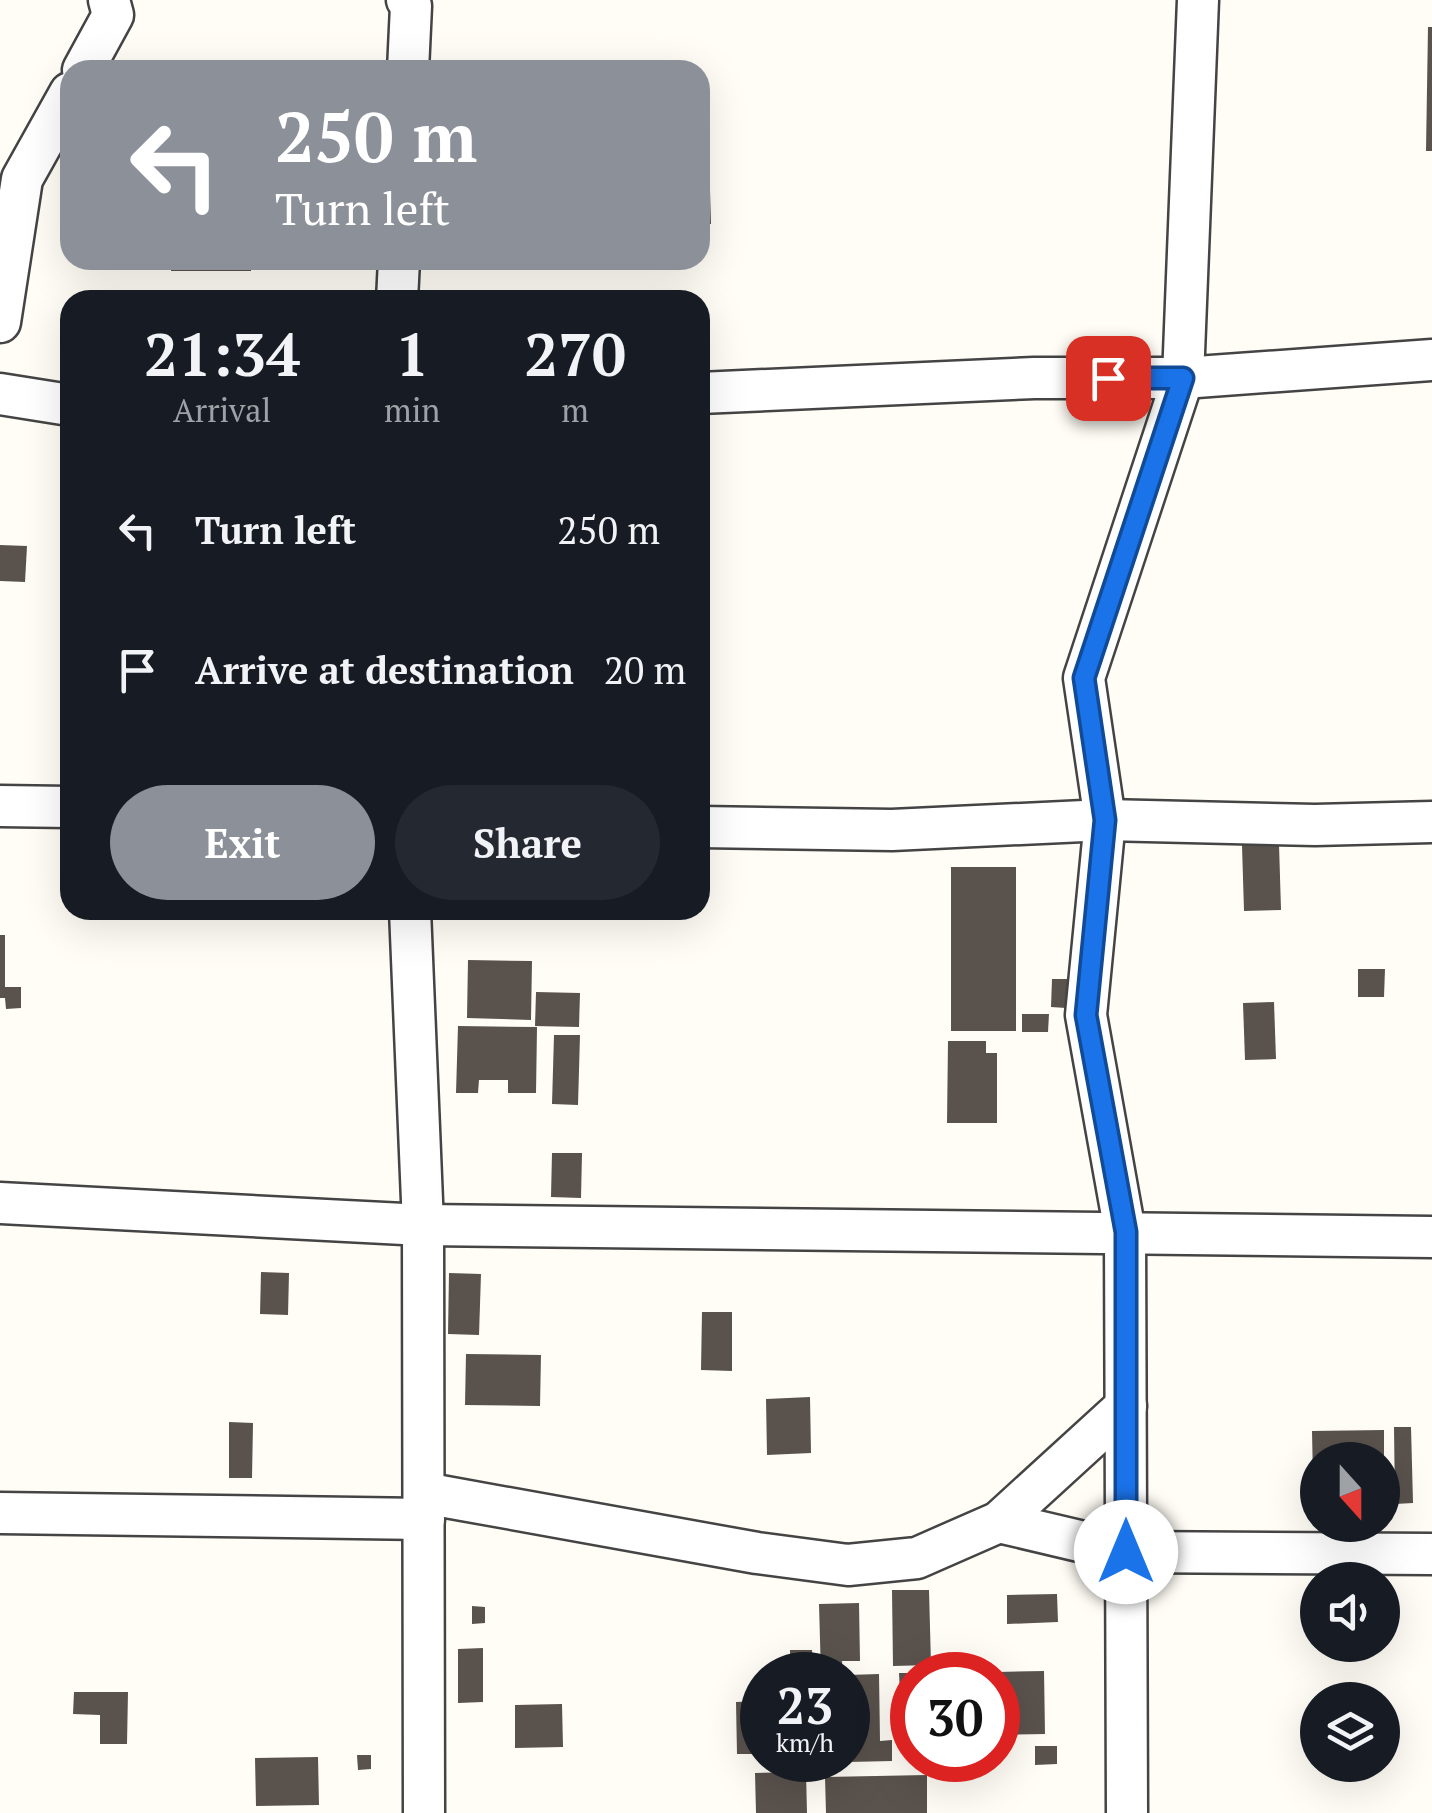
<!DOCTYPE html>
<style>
:root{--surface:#171b24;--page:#242831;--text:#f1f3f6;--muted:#9ea1a6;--accent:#8c9099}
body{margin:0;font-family:"PT Serif",serif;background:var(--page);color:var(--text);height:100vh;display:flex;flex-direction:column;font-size:38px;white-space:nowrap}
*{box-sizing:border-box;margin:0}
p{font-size:32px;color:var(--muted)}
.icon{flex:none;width:55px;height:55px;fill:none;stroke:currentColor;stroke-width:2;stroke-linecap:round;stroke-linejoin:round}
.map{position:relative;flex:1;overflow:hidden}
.panel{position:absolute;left:60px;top:290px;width:650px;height:630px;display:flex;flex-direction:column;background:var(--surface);border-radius:30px;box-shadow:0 10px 40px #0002}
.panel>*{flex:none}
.hud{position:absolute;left:60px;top:60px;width:650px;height:210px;border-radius:30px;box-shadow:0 10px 40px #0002;background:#8c9099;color:#fff;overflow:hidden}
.needle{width:65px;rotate:159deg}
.controls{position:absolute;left:1300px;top:1442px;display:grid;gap:20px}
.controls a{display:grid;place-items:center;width:100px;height:100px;border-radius:50%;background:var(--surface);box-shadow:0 10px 40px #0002;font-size:50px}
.speed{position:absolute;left:740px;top:1652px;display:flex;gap:20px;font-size:50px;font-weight:700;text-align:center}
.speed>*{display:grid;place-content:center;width:130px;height:130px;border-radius:50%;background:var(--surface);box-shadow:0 10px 40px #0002;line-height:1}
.speed small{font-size:25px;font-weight:400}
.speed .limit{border:15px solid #d22;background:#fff;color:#111}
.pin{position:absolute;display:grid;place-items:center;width:85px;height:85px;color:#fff;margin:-42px;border-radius:20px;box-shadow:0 5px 15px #0006}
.me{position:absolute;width:110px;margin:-55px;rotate:0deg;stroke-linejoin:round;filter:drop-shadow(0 0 8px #0008)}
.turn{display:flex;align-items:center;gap:35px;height:210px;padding:0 50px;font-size:45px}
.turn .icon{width:130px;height:130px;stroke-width:2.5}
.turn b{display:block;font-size:70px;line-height:85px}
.eta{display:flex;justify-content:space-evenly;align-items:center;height:170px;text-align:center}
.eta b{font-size:60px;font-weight:700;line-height:70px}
.action{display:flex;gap:20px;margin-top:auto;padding:20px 50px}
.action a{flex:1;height:115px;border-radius:60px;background:var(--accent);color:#fff;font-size:40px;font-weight:700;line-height:115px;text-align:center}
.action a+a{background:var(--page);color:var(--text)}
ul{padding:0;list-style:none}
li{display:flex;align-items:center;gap:30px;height:140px;padding:0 50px}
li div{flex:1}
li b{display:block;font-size:38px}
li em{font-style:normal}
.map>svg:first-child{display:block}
</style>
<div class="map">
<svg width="1432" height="1813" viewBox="0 0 1432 1813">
<rect width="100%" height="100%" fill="#fffdf5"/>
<g fill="#5a524d">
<polygon points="1428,27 1432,27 1432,151 1426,151"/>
<polygon points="700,157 709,157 711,224 700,225"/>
<rect x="171" y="260" width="80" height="11"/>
<polygon points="0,545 27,546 25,582 0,581"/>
<polygon points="1279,844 1281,910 1244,911 1242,845"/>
<rect x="951" y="867" width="65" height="164"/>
<polygon points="0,935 5,935 5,987 21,987 21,1008 6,1009 5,998 0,998"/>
<polygon points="468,960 532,961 531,1020 467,1018"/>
<polygon points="1358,969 1385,969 1384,997 1358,997"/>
<polygon points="1052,979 1068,979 1066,1008 1051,1007"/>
<polygon points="536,992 580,993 579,1027 535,1026"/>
<polygon points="1274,1002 1276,1059 1245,1060 1243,1003"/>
<polygon points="1022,1014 1049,1014 1048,1032 1022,1032"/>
<polygon points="458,1026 537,1027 536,1093 508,1093 508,1080 479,1080 478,1093 456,1093"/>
<polygon points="554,1035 580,1035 578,1105 552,1104"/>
<polygon points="948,1041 986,1041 986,1053 997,1053 997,1123 947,1123"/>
<polygon points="552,1153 582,1153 581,1198 551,1197"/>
<polygon points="261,1272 289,1273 288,1315 260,1314"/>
<polygon points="449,1273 481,1274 479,1335 448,1334"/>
<polygon points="702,1312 732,1312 732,1371 701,1370"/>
<polygon points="466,1354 541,1355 540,1406 465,1405"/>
<polygon points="810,1397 811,1453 767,1455 766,1399"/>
<polygon points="229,1422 253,1423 252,1478 229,1478"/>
<polygon points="1394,1427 1411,1427 1413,1503 1395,1504"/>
<polygon points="1384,1430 1384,1460 1318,1460 1318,1480 1313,1480 1312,1431"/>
<polygon points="892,1590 929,1590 931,1665 893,1666"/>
<polygon points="1057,1594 1058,1622 1007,1624 1007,1595"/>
<polygon points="859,1603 860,1661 842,1661 843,1675 821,1675 819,1604"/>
<polygon points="472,1606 485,1607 485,1623 472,1624"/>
<polygon points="483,1648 483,1702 458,1703 458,1649"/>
<polygon points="790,1650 812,1650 813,1675 790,1675"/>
<polygon points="1044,1671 1045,1734 998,1735 998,1672"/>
<polygon points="899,1673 912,1673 912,1693 900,1693"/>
<polygon points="879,1674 880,1741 892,1740 892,1761 848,1762 848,1675"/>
<polygon points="74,1692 128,1692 127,1744 100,1744 100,1715 73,1714"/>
<polygon points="762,1701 762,1754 737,1754 736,1702"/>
<polygon points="562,1704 563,1747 515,1748 515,1705"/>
<polygon points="901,1724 912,1724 912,1748 902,1748"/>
<polygon points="1035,1746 1057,1746 1057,1764 1035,1765"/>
<polygon points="357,1755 371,1755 371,1769 358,1770"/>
<polygon points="318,1757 319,1805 256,1806 255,1758"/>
<polygon points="806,1772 807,1813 756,1813 755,1773"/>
<polygon points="927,1775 927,1813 826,1813 825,1777"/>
</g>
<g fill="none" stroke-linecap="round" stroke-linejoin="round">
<defs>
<g id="minor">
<polyline points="407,0 411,6 408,70"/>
<polyline points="83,70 113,15 109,0"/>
<polyline points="397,300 399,260"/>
<polyline points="0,322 22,179 70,93"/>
<polyline points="700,393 1034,378 1183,378 1432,360"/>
<polyline points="0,394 63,404 70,401"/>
<polyline points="0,806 70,807"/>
<polyline points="700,827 892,830 1105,820 1315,825 1432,822"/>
<polyline points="410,910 423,1225 424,1813"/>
<polyline points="0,1203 423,1225 1432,1237"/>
<polyline points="424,1493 757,1553 848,1565 917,1558 999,1522 1126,1406"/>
<polyline points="0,1513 424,1519"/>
<polyline points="999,1522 1126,1552 1432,1554"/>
<polyline points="1127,1813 1125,1232 1086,1015 1105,820 1084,678 1183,378 1198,0"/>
</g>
</defs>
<use href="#minor" stroke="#444" stroke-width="45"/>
<use href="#minor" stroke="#fff" stroke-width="40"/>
</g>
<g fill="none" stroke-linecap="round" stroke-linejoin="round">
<defs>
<polyline id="route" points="1108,378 1183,378 1084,678 1105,820 1086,1015 1126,1232 1126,1552"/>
</defs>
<use href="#route" stroke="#114b97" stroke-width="25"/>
<use href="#route" stroke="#1a73e8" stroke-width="18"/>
</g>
</svg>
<div class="controls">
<a><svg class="needle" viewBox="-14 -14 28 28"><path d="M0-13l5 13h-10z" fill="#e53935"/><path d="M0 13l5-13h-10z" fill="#9ea1a6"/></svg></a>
<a><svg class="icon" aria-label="sound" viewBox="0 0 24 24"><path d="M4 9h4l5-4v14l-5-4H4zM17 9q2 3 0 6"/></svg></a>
<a><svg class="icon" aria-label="layers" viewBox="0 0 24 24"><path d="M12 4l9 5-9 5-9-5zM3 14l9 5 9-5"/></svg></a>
</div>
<div class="speed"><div>23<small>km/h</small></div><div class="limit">30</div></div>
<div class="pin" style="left:1108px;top:378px;background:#d93025"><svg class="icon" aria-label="arrive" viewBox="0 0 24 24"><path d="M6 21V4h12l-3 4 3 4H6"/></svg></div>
<svg class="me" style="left:1126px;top:1552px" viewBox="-20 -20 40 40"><circle r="19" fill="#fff"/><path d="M0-13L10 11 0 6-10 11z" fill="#1a73e8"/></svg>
<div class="hud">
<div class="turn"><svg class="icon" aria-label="left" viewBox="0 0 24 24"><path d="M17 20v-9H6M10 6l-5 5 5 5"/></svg><div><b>250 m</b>Turn left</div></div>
</div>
<section class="panel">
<div class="eta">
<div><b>21:34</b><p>Arrival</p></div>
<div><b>1</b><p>min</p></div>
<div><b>270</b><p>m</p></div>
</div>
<ul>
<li><svg class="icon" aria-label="left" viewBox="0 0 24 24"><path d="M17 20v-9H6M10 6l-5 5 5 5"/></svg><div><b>Turn left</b></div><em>250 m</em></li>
<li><svg class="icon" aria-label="arrive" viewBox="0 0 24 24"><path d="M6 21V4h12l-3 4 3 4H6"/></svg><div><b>Arrive at destination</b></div><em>20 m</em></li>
</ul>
<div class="action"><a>Exit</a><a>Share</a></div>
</section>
</div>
